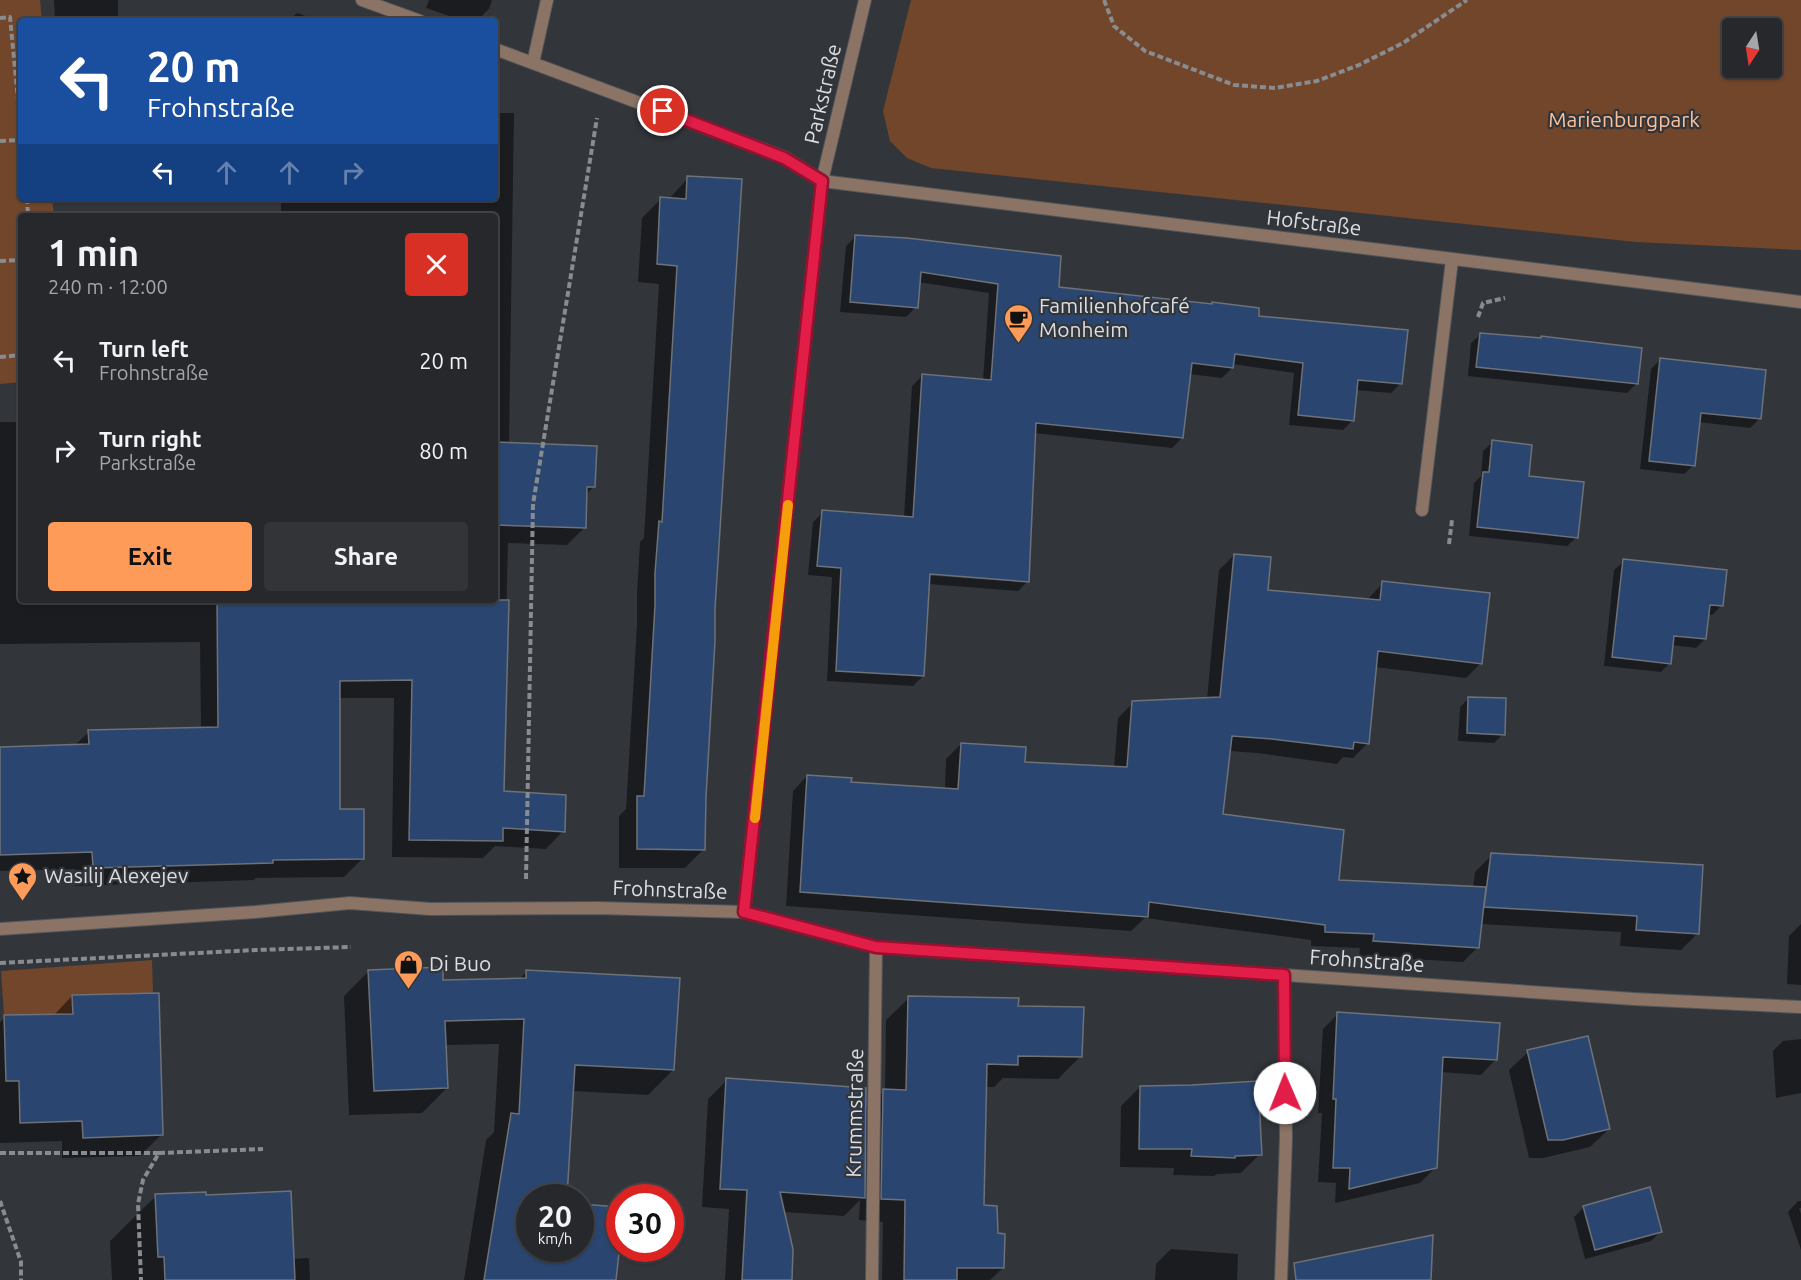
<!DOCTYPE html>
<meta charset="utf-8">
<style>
:root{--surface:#26282c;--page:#323438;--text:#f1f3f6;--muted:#a4a6a9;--line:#424448;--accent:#ff9b59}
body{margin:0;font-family:Ubuntu,sans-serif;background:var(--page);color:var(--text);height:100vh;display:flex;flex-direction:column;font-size:22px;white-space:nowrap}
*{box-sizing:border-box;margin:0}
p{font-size:20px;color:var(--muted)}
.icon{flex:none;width:33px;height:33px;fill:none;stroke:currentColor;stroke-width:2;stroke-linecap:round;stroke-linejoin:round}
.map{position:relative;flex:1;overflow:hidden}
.sheet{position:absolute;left:18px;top:213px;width:480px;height:390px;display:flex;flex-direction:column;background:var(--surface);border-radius:6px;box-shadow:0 2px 4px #0004,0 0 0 2px var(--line)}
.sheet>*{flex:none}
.hud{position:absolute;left:18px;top:18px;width:480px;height:183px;border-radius:6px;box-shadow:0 2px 4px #0004,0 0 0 2px var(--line);background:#1a4fa0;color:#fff;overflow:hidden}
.needle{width:39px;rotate:192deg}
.controls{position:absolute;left:1722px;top:18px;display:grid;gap:12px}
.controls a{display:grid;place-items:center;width:60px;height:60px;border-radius:6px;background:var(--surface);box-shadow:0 2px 4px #0004,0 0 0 2px var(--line);font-size:30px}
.speed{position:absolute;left:516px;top:1184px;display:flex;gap:12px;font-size:30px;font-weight:700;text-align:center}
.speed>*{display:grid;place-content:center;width:78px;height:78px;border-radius:50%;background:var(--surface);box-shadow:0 2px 4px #0004,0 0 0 2px var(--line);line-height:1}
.speed small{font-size:15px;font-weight:400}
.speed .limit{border:9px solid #d22;background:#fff;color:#111}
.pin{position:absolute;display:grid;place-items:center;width:51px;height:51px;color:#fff;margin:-26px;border:3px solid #fff;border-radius:50%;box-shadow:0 2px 6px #0007}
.me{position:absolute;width:66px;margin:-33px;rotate:359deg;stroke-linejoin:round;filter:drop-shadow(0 0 4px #0008)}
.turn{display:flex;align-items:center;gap:21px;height:126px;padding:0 30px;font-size:27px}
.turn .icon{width:78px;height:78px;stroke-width:2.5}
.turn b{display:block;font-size:42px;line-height:51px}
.lanes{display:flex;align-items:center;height:57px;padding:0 30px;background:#0003;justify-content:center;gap:30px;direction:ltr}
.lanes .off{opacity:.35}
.round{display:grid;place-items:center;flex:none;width:63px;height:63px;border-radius:6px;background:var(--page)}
.overview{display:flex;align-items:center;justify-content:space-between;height:102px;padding:0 30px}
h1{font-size:36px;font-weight:700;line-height:45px}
.primary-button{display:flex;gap:12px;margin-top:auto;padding:12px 30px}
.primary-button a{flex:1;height:69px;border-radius:6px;background:var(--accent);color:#111;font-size:24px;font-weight:700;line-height:69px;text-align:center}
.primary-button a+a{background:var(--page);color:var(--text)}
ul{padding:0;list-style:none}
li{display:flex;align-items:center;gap:18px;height:90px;padding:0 30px}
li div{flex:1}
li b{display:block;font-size:22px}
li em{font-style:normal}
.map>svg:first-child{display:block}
</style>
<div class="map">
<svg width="1801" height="1280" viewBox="0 0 1801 1280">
<rect width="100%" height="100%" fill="#32363b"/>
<g fill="#71462b" fill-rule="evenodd">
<polygon points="0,0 40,0 42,21 21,21 21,198 52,198 54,216 21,216 21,382 0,384"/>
<path d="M911 0H1801V250L1636 242 931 168 907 158 890 141 883 111ZM1732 28H1772V68H1732Z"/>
<polygon points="152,960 153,993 72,995 73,1014 4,1015 1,971"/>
</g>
<g fill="#0007" fill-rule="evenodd">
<polygon points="54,0 118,0 118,21 55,21"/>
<polygon points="429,0 492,0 489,9 477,21 464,21 426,8"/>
<polygon points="297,13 320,21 289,21"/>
<polygon points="495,113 514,113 509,444 594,486 586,495 585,527 567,545 508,543 502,793 563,831 546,849 495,846 483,858 392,857 394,698 338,698 338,811 362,859 344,877 256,878 254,880 75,886 75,869 0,871 0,748 74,746 89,732 201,729 200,642 0,644 0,422 21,422 21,600 495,600 495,216 281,216 281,198 495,198"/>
<polygon points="688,178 740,181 717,576 716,578 705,796 704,849 685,868 619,868 619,816 626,809 637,625 637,593 640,542 644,538 659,284 638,282 642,218 661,199 669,199"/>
<path d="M856 236 1057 288 1210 305 1212 303 1257 317 1401 383 1391 393 1355 390 1353 420 1343 430 1289 425 1294 373 1232 364V368L1222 378 1189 374 1182 438 1172 448 1034 433 1028 581 1018 591 928 584 923 676 913 686 827 681 832 577 808 575 813 522 823 512 904 517 912 386 922 376 983 381 989 293 918 282 916 307 906 317 840 312 846 246ZM922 572 1020 579V582L922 575Z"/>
<polygon points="1481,334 1540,339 1637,383 1627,393 1468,376 1471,343"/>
<polygon points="1660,360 1759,419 1750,428 1698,422 1694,465 1684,474 1640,469 1651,369"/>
<polygon points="1493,442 1528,478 1577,537 1567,546 1469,536 1474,483 1481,476 1483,451"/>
<polygon points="1234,555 1266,591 1367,600 1383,583 1481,663 1466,678 1375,667 1368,743 1353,758 1343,757 1337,764 1257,753 1229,751 1221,816 1337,881 1473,888 1475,872 1492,855 1698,933 1681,950 1620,946 1621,932 1480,924 1478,947 1463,962 1359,956 1360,948 1311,946 1311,940 1145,918 1131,931 786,906 793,791 807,776 850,784 945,790 946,759 961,744 1023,763 1114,768 1118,718 1133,703 1207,699 1219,570"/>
<polygon points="1624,561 1721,606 1712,615 1708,614 1705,639 1696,648 1672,645 1670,663 1661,672 1604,666 1614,570"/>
<polygon points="1469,698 1503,734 1494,743 1458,741 1460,707"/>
<polygon points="1801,924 1801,985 1787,984 1789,936"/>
<polygon points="369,971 442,982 519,980 527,971 673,1070 648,1095 572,1091 565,1197 530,1197 530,1248 615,1280 464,1280 486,1140 494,1132 499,1044 445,1045 447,1088 422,1113 349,1115 344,996"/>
<polygon points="72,996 161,1135 140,1156 62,1158 62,1141 0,1143 0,1022 5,1017 53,1016"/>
<polygon points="909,998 1017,1007 1081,1056 1058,1079 1003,1078 994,1087 986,1087 983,1207 996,1234 1003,1268 990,1280 882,1280 883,1222 859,1220 860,1200 844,1216 783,1212 791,1280 725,1280 729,1209 702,1207 708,1099 727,1080 864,1109 885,1090 886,1020"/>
<polygon points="1338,1014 1496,1059 1481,1075 1441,1072 1435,1168 1420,1183 1335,1203 1336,1183 1318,1182 1322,1113 1318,1113 1323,1029"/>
<polygon points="1801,1039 1801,1093 1776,1098 1773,1051 1783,1041"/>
<polygon points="1528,1052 1609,1129 1590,1147 1543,1158 1529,1158 1509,1070"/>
<polygon points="1140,1087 1260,1154 1241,1173 1217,1174 1214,1176 1173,1175 1174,1168 1120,1167 1121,1106"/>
<polygon points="156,1196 204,1196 292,1259 309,1258 310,1280 112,1280 110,1241"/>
<polygon points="1798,1201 1801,1201 1801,1208 1799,1208 1801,1214 1801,1250 1788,1212"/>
<polygon points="1584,1207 1660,1232 1651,1241 1585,1259 1574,1217"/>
<polygon points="1171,1249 1238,1254 1237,1280 1155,1280 1156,1264"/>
</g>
<g fill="#2a4670" stroke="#6d7178" stroke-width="1.5">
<polygon points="687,176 742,179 715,609 715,641 706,797 705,850 637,849 637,796 644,796 655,605 655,573 659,521 662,522 677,266 657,264 660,197 686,199"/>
<polygon points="855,235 907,238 1061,256 1059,287 1212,304 1212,302 1259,308 1259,316 1408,330 1402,384 1358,380 1354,421 1298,415 1303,363 1235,354 1233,368 1192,363 1183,438 1036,423 1029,582 930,574 924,676 836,671 841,568 817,566 822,510 913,517 922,374 991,380 998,284 921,272 918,308 850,302"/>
<polygon points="1480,333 1541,338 1541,336 1642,348 1638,384 1476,367"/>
<polygon points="1660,358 1766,370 1761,419 1701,413 1695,466 1649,461"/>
<polygon points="1492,440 1532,445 1529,476 1584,482 1578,538 1477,527 1483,472 1489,472"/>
<polygon points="495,442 597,446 595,487 587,487 586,528 495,525"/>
<polygon points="1234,554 1271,557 1268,590 1380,600 1382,581 1490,593 1482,664 1378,651 1369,744 1354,742 1353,749 1272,739 1232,736 1223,814 1344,830 1339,880 1486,887 1479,948 1373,941 1374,934 1325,932 1325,925 1149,902 1148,917 800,892 807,775 852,778 851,782 958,789 961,743 1026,747 1025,762 1127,767 1132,701 1220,697"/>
<polygon points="1623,559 1727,570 1723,606 1710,605 1706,639 1674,636 1671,664 1612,657"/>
<polygon points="217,600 509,600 504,791 566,795 565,832 503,828 503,841 409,840 412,680 340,681 340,809 364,809 364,859 273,860 273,863 93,868 92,852 0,855 0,747 89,744 88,730 218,727"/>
<polygon points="1468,697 1506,698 1505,735 1467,733"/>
<polygon points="1491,853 1703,865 1699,934 1636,930 1637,916 1484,907"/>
<polygon points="443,967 443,980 526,978 526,970 680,978 674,1070 575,1065 567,1197 530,1197 530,1248 580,1248 580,1204 620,1207 620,1244 616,1280 484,1280 511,1113 519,1114 524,1019 445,1021 448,1088 374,1091 368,970"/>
<polygon points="159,993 163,1135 83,1138 82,1121 20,1123 19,1081 6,1081 4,1015 73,1014 72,995"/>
<polygon points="908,996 1019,998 1018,1006 1084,1007 1082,1057 1018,1056 1018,1065 987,1064 984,1205 997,1206 998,1233 1005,1234 1004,1268 957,1268 957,1280 904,1280 905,1200 881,1199 883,1089 906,1090"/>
<polygon points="1337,1012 1500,1023 1497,1060 1443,1057 1437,1168 1349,1189 1350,1168 1333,1168 1336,1099 1333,1099"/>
<polygon points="1588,1036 1610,1129 1563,1140 1548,1140 1527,1050"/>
<polygon points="726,1078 866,1088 865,1198 780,1192 793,1249 792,1280 742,1280 747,1190 720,1189"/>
<polygon points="1258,1081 1262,1155 1235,1156 1235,1158 1191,1156 1192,1149 1139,1149 1140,1086 1192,1085"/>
<polygon points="1650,1187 1662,1232 1595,1250 1583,1206"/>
<polygon points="291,1191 295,1280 165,1280 164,1257 158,1257 155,1194 206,1192 206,1195"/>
<polygon points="1433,1235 1431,1280 1296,1280 1294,1263"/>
</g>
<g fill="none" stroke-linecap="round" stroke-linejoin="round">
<defs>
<g id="service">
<polyline points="533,63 547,0"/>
<polyline points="1422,510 1452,260"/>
</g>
<g id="minor">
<polyline points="362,0 420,21"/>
<polyline points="495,49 784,157 822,181 1801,302"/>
<polyline points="744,912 822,181 865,0"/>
<polyline points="0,929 255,912 350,903 430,909 598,908 744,912 876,947 1634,999 1801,1007"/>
<polyline points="872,1280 876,947"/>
<polyline points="1281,1280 1286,1138 1284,975"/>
</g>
</defs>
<use href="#service" stroke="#515459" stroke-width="14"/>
<use href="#minor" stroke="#515459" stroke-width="14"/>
<g stroke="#888b8f" stroke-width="4" stroke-dasharray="6 3" stroke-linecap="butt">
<polyline points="1104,0 1114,26 1145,51 1234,85 1275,88 1317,81 1359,65 1403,43 1467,0"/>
<polyline points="0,18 10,17 21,131"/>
<polyline points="0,141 21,140"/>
<polyline points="27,198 28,216"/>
<polyline points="0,261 21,260"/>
<polyline points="1478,317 1483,303 1505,298"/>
<polyline points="0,357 21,355"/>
<polyline points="1449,544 1452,520"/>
<polyline points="526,879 533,504 597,118"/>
<polyline points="0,963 256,950 351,947"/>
<polyline points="0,1153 159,1153 143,1180 138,1204 141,1280"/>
<polyline points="159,1153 263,1149"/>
<polyline points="0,1201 21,1262 21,1280"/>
</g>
<use href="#service" stroke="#8b7466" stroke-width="12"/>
<use href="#minor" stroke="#8b7466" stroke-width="12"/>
</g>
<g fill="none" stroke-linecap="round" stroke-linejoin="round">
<defs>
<polyline id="route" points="663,111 784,158 822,181 744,912 876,947 1284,975 1285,1093"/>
</defs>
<use href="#route" stroke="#92132f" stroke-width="15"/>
<use href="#route" stroke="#e11d48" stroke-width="10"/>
<polyline stroke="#f59e0b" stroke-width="10" points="755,818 788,505"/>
</g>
<defs>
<symbol id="cafe-pin" viewBox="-11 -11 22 30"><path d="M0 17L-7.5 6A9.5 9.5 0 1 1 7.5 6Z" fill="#ff9b59" stroke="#32363b"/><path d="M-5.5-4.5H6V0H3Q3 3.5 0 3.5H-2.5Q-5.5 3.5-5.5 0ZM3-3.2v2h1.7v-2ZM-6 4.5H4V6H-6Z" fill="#111"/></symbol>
<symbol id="sight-pin" viewBox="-11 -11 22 30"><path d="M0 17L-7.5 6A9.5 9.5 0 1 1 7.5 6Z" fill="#ff9b59" stroke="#32363b"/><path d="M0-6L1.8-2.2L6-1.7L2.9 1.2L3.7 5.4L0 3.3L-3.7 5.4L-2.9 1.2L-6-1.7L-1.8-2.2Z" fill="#111"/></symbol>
<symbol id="shop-pin" viewBox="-11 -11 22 30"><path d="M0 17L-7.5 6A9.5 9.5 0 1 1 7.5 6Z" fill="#ff9b59" stroke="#32363b"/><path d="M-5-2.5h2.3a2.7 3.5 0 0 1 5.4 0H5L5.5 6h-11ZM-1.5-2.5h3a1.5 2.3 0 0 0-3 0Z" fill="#111"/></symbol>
</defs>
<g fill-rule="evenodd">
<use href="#cafe-pin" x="1002" y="302" width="33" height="45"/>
<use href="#sight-pin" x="6" y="860" width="33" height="45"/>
<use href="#shop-pin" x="392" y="948" width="33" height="45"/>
</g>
<g text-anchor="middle" stroke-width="4.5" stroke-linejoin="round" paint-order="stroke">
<g font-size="21" fill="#dcdee2" stroke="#32363b">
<text transform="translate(823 94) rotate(-77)" y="7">Parkstraße</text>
<text transform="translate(1314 223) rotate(7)" y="7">Hofstraße</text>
<text transform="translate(670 890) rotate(2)" y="7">Frohnstraße</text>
<text transform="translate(1367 961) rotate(4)" y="7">Frohnstraße</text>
<text transform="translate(855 1113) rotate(-89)" y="7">Krummstraße</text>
</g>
<g font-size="21" fill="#fdc09a" stroke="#32363b">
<text x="1624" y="127">Marienburgpark</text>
</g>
<g font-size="21" fill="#dcdee2" stroke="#32363b" text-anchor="start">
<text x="1039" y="313">Familienhofcafé<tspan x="1039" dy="24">Monheim</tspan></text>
<text x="44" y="883">Wasilij Alexejev</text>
<text x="429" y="971">Di Buo</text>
</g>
</g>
</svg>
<div class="controls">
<a><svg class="needle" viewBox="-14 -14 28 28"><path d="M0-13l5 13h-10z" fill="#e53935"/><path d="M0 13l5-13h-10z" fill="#a4a6a9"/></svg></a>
</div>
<div class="speed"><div>20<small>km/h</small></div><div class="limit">30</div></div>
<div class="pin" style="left:663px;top:111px;background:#d93025"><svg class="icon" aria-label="arrive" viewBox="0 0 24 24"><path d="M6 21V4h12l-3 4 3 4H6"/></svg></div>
<svg class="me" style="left:1285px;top:1093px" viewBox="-20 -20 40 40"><circle r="19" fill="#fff"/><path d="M0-13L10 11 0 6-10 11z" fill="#e11d48"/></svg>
<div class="hud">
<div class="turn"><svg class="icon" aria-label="left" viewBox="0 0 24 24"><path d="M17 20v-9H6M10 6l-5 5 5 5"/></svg><div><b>20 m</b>Frohnstraße</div></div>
<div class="lanes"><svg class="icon" aria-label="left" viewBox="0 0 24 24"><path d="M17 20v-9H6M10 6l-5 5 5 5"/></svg><svg class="icon off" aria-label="ahead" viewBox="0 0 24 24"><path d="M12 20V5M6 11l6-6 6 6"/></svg><svg class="icon off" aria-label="ahead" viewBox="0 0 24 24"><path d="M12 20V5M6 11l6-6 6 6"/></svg><svg class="icon off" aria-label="right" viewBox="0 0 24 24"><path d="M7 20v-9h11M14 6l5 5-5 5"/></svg></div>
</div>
<section class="sheet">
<div class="overview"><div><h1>1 min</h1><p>240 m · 12:00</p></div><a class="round" style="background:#d93025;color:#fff"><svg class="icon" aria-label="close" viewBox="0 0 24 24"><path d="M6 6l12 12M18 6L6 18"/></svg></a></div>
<ul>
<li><svg class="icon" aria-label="left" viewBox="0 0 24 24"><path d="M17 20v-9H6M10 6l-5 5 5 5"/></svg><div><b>Turn left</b><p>Frohnstraße</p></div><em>20 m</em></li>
<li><svg class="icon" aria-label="right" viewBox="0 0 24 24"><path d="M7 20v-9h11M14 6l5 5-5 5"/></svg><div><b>Turn right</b><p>Parkstraße</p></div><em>80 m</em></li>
</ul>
<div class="primary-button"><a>Exit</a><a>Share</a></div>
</section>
</div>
